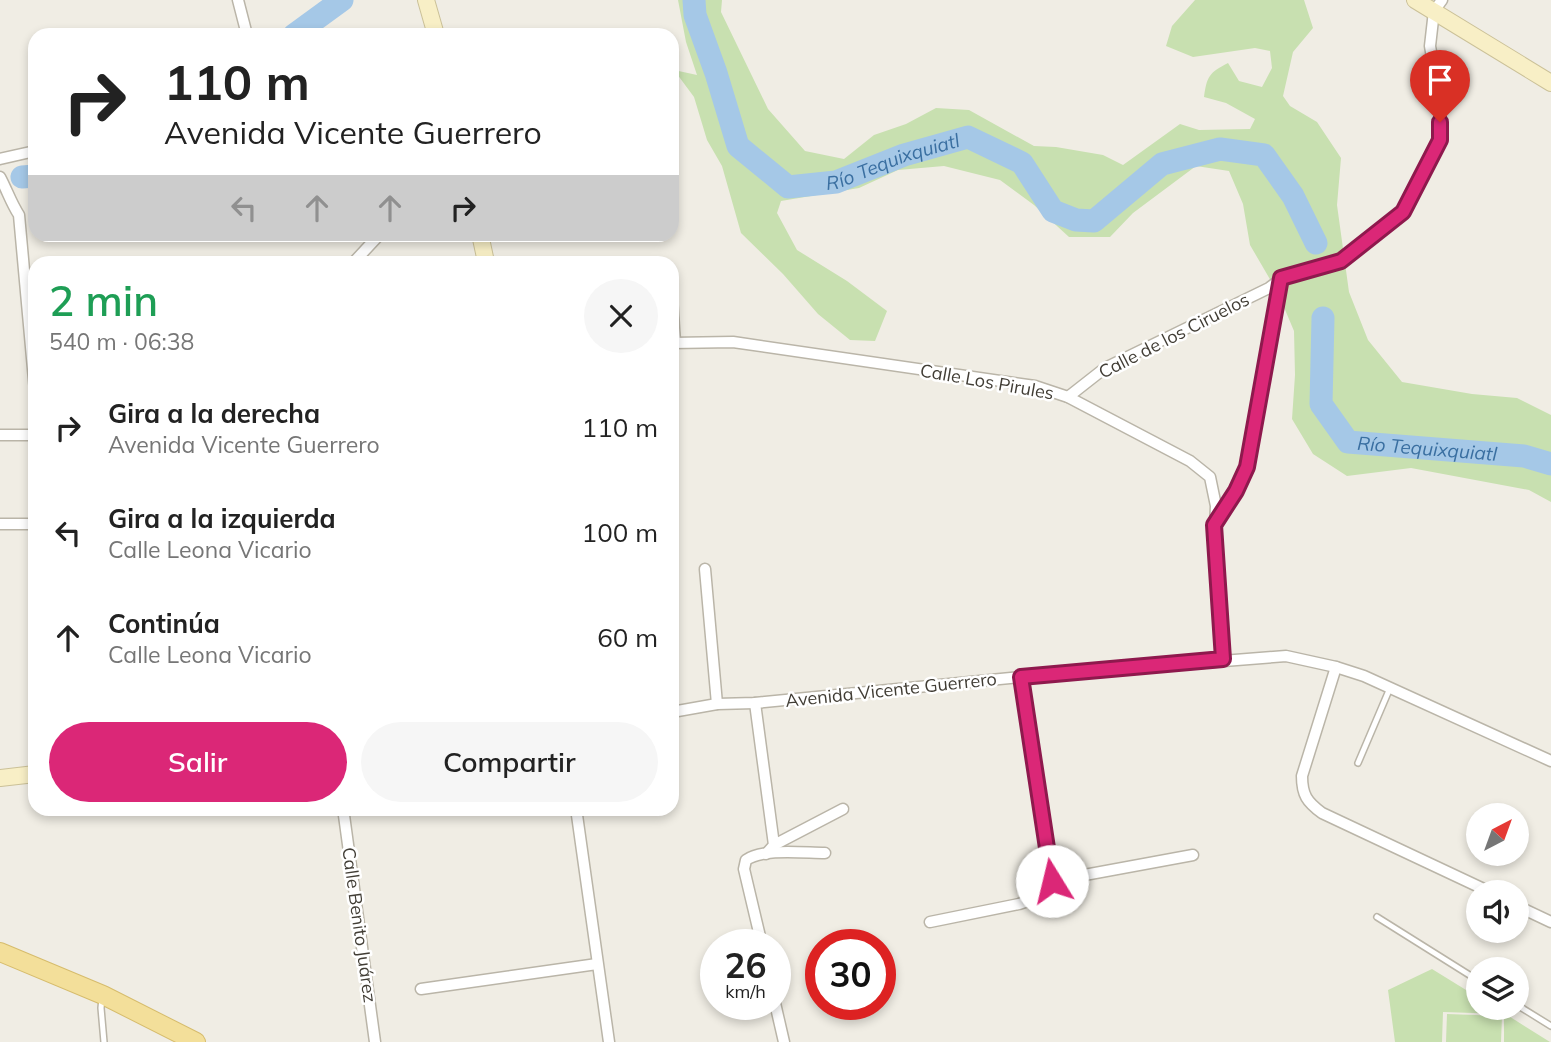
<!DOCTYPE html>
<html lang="es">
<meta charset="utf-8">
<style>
:root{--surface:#fff;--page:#f6f6f6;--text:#222;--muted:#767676;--accent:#db2777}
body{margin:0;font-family:Mulish,sans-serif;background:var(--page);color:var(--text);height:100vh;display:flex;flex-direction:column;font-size:26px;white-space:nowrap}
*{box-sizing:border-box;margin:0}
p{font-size:23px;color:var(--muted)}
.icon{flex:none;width:38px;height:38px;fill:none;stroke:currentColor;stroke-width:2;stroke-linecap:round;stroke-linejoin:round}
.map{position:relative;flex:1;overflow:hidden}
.sheet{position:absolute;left:28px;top:256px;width:651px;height:560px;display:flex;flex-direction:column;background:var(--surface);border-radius:21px;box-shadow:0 4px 10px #0003}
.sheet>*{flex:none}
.banner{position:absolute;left:28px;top:28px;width:651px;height:214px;border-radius:21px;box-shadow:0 4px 10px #0003;background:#fff;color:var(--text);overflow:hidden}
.needle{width:46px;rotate:41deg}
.tools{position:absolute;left:1466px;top:803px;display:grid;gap:14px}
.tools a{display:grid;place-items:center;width:63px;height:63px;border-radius:50%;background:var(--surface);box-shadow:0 4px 10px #0003;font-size:35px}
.speed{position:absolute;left:700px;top:929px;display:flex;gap:14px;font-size:35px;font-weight:700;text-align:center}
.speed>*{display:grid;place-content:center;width:91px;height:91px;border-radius:50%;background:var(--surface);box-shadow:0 4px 10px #0003;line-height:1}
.speed small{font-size:18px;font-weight:400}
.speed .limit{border:10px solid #d22;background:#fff;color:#111}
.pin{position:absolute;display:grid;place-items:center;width:60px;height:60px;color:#fff;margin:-72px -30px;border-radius:50% 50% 50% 0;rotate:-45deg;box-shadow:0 0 7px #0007}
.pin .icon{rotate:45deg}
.me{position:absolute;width:77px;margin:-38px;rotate:351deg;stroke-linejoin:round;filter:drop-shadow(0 0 5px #0008)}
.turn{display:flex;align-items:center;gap:24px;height:147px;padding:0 21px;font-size:32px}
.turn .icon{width:91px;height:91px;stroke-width:2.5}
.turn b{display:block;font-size:49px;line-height:60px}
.lanes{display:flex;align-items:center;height:66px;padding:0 21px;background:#0003;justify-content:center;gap:35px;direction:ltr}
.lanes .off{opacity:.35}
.round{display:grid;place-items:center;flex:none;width:74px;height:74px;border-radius:37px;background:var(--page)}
.summary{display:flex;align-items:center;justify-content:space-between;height:119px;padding:0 21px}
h1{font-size:42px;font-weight:600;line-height:52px;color:#1e9e55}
.primary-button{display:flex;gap:14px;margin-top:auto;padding:14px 21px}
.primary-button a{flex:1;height:80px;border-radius:42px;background:var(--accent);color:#fff;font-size:28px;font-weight:600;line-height:80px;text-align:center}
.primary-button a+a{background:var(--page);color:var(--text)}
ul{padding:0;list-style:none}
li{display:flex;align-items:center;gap:21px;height:105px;padding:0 21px}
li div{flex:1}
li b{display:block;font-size:26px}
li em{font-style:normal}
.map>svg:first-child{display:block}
</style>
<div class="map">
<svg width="1551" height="1042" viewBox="0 0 1551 1042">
<rect width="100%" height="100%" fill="#f0ede4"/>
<g fill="#c8e0b0">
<path d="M678 0H722L721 12 768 109 805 151 844 159 874 135 906 124 936 108 969 110 1034 146 1056 147 1103 155 1123 165 1180 124 1199 130 1250 129 1255 119 1226 103 1204 97C1207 76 1209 73 1228 63L1239 81 1262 87 1272 68 1270 51 1255 48 1193 57 1166 46 1172 26 1195 0H1304L1313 28 1293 52 1283 96 1290 106 1317 122 1341 158 1337 205 1349 292 1368 340 1402 382 1472 394 1517 398 1551 415V502L1529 490 1411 468 1347 476 1313 454 1292 419 1295 375 1294 331 1278 293 1250 245 1243 204 1229 171 1196 166 1133 213 1110 237H1069L1034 205 1000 180 944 166 898 170 859 188 781 201 777 213 797 250 847 281 887 311 875 341 850 340 818 314 783 274 741 233 722 166 707 140 694 97 674 70 697 75 686 42Z"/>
<polygon points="1432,969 1479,998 1479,1008 1496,1008 1550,1042 1504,1042 1504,1014 1443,1012 1442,1042 1395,1042 1388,990"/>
<polygon points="1447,1014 1502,1016 1501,1042 1446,1042"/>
</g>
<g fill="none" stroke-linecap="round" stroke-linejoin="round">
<g stroke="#a5c8e7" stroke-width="23">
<path id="s1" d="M694 0 695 15 716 73 738 146 788 187 836 182 904 155 968 137 1022 163 1053 211 1076 220 1094 221 1162 164 1220 149 1264 155 1293 196 1316 243"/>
<polyline points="294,35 342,0"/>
<polyline points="22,177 35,176"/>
<path id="s2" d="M1323 318 1321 404 1348 442 1524 456 1551 464"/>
</g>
<defs>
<g id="lane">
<polyline points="1358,763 1390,688"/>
<polyline points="1377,917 1479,981"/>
<polyline points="102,998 101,1008 104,1042"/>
<polyline points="1517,1005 1551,1026"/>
</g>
<g id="street">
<polyline points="238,0 247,35"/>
<polyline points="0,159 35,151"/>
<path d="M0 177C7 190 11 203 19 215L35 391"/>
<polyline points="354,262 380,234"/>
<polyline points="672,298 675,343"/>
<polyline points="672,343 733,342 1035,386 1068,397 1190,461 1210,477 1216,506 1214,548 1223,659"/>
<polyline points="1068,397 1105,368 1269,288 1281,279"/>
<polyline points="0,435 35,435"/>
<polyline points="1215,523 1236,491 1247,467 1281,279 1341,261 1403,212 1440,140 1440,104 1430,46 1434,11 1442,0"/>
<polyline points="0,524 35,524"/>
<polyline points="705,569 717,704"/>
<path d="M1336 667 1302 776C1302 795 1307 802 1322 813L1490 892"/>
<polyline points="755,703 774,845 766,854"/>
<polyline points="672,712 717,704 755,703 1021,677 1286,656 1336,667 1364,676 1551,761"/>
<polyline points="343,808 375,1042"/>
<polyline points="576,808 609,1042"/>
<polyline points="774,845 843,809"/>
<polyline points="1052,881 1193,855"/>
<polyline points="1517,906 1551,922"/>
<polyline points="930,922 1019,904 1040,897 1052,881 1021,677"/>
<path d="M762 945 744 869 746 860C763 848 804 853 825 853"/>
<polyline points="421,989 597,964"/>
<polyline points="775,1003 784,1042"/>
</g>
<g id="secondary">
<polyline points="426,0 436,35"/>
<polyline points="1415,0 1551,83"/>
<polyline points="480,234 486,262"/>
<polyline points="0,778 35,774"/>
</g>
<polyline id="primary" points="0,952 103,995 196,1042"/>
</defs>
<use href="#lane" stroke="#bab5a8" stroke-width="8"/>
<use href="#street" stroke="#bab5a8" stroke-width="13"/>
<use href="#secondary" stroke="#cbc198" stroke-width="18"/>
<use href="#primary" stroke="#d6bc6c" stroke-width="20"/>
<use href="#lane" stroke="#fff" stroke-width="5"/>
<use href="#street" stroke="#fff" stroke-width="10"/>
<use href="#secondary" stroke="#f8efc6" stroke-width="16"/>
<use href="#primary" stroke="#f3df9a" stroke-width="18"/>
</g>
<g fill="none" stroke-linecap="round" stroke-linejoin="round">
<defs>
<polyline id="route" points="1052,881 1021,677 1223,659 1214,525 1236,491 1247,467 1281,278 1341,261 1403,212 1440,140 1440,122"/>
</defs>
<use href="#route" stroke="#8e194d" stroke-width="18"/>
<use href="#route" stroke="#db2777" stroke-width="12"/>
</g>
<g text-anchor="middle" stroke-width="5" stroke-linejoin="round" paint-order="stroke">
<g font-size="18" fill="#413d35" stroke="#fff">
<text transform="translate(1174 336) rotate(-27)" y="6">Calle de los Ciruelos</text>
<text transform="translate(987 382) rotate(10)" y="6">Calle Los Pirules</text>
<text transform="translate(891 690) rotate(-6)" y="6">Avenida Vicente Guerrero</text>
<text transform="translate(359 925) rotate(82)" y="6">Calle Benito Juárez</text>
</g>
<g font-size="19" font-style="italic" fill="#3a6fa1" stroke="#fff">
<text dy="7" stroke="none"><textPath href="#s1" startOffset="326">Río Tequixquiatl</textPath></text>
<text dy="7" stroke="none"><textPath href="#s2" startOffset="212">Río Tequixquiatl</textPath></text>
</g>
</g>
</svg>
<div class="tools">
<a><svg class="needle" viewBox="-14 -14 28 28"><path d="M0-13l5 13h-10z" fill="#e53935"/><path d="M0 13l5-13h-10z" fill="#767676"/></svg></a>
<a><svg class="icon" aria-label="sound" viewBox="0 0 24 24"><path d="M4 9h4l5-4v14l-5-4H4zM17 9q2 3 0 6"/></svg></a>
<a><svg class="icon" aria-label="layers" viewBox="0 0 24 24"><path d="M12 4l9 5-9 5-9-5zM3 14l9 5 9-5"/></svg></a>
</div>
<div class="speed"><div>26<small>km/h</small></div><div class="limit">30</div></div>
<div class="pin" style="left:1440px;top:122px;background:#d93025"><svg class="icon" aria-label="arrive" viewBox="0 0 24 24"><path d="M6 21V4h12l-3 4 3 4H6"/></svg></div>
<svg class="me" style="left:1052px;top:881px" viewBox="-20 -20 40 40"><circle r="19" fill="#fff"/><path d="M0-13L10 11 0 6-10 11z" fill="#db2777"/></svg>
<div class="banner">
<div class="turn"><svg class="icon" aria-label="right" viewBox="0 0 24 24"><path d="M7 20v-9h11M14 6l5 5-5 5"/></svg><div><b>110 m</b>Avenida Vicente Guerrero</div></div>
<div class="lanes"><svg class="icon off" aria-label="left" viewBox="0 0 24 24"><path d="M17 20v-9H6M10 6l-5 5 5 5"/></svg><svg class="icon off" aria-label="ahead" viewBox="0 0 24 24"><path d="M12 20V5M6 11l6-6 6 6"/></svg><svg class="icon off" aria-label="ahead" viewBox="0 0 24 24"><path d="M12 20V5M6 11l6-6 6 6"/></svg><svg class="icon" aria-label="right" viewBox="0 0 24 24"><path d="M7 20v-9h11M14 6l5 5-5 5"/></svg></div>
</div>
<section class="sheet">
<div class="summary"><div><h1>2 min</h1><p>540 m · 06:38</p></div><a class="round"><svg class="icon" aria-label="close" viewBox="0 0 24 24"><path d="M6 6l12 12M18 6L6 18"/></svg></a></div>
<ul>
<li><svg class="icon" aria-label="right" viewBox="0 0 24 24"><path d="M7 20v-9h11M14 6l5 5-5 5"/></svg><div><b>Gira a la derecha</b><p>Avenida Vicente Guerrero</p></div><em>110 m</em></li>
<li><svg class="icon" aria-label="left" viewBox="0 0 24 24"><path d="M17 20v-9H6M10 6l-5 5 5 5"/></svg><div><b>Gira a la izquierda</b><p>Calle Leona Vicario</p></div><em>100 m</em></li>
<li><svg class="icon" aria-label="ahead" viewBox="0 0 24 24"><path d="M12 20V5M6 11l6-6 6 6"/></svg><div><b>Continúa</b><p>Calle Leona Vicario</p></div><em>60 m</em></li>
</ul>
<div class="primary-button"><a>Salir</a><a>Compartir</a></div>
</section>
</div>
